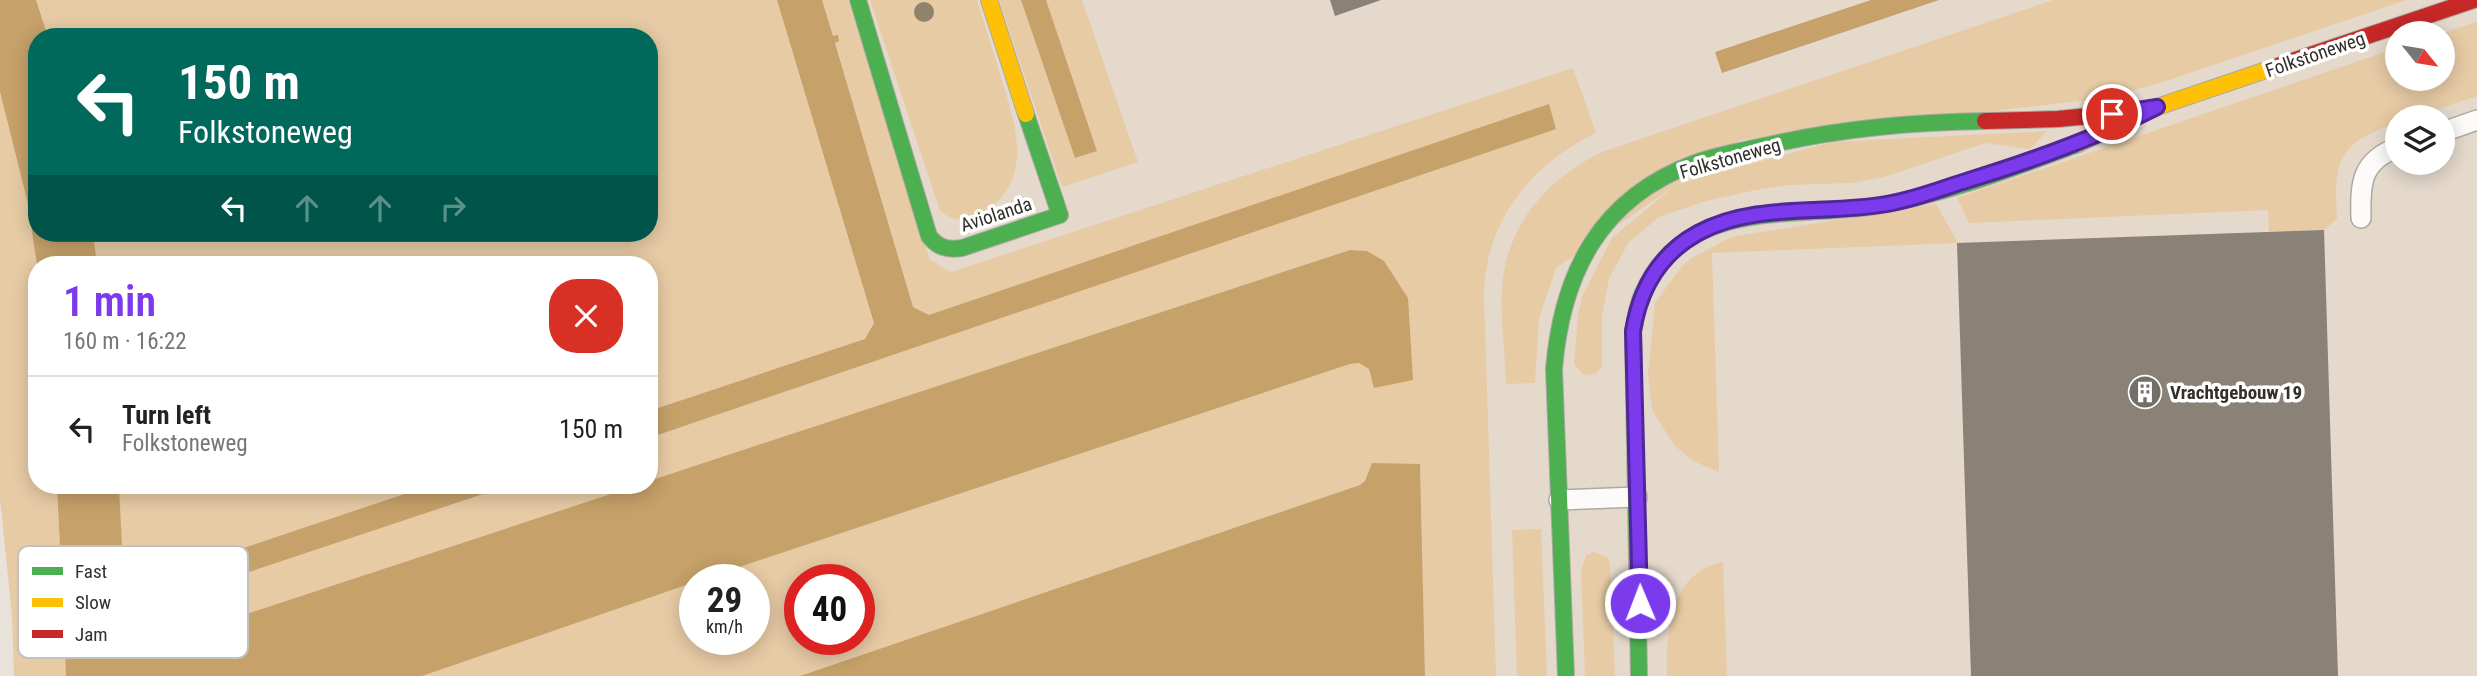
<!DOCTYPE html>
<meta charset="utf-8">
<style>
:root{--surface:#fff;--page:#f2f2f2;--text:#222;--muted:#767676;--line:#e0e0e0;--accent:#7c3aed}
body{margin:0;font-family:"Roboto Condensed",sans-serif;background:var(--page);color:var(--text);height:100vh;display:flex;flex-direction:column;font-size:26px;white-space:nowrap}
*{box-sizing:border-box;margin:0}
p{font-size:23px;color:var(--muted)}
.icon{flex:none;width:38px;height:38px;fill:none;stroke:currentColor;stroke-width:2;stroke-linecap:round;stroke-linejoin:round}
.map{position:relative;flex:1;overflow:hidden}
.sheet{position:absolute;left:28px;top:256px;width:630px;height:238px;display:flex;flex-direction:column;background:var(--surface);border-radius:28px;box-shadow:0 4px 18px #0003}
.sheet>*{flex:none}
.hud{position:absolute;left:28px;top:28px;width:630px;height:214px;border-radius:28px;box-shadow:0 4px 18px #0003;background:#00695c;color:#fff;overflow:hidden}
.needle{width:46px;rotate:120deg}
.tools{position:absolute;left:2385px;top:21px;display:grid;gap:14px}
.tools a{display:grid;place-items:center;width:70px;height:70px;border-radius:50%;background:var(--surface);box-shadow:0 4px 18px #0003;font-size:35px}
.speed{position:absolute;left:679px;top:564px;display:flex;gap:14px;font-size:35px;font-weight:700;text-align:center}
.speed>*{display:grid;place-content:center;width:91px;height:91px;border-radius:50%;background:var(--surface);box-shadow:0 4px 18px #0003;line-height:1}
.speed small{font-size:18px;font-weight:400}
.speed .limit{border:10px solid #d22;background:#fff;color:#111}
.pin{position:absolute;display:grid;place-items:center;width:60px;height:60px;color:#fff;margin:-30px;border:4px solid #fff;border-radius:50%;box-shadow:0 2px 7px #0007}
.me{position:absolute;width:77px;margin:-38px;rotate:359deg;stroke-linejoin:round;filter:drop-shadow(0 0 5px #0008)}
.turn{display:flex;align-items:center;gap:24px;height:147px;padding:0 35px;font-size:32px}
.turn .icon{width:91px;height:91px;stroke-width:2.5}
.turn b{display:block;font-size:49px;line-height:60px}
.lanes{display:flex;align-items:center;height:66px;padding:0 35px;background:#0003;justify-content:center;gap:35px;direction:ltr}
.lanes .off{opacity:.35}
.round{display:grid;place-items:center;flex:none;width:74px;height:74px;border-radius:28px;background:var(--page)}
.headline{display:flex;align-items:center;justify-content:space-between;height:119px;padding:0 35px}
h1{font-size:42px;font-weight:600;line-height:52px;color:var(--accent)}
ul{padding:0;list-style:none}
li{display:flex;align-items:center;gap:21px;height:105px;padding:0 35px;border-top:2px solid var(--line)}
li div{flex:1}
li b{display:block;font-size:26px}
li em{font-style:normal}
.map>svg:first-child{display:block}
</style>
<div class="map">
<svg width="2477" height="676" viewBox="0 0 2477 676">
<rect width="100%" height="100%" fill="#e8e2db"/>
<path fill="#e4d9cb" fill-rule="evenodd" d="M36 0H2477V676H125L119 485H649V264H97L93 233H649V37H48ZM2398 33H2443V79H2398ZM2398 117H2443V163H2398ZM695 579H754V639H695ZM800 579H859V639H800Z"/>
<g fill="#e7cba5" fill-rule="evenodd">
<polygon points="36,0 777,0 874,322 865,339 649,411 649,264 97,264 93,233 649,233 649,37 48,37"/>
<path d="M822 0H848L930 260 951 272 1573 68 1596 133C1541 159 1495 208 1486 271 1483 289 1484 307 1485 325L1496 676H1425L1420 465 1372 463 1365 481 1360 485 800 676H422L695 582V639H754V579H703L1350 364 1359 363 1369 369 1350 250 649 481V438L1556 128 1548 105 930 315 913 307 835 42 839 41 838 36H833ZM800 579H859V639H800Z"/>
<path d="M870 0H977C985 26 993 51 1001 77 1015 125 1036 178 983 213 967 224 955 222 940 211Z"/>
<polygon points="999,0 1021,0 1075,158 1097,150 1046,0 1082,0 1138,162 1062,187"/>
<path d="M2053 0H2406L2163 82 2106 98 1741 140 1556 268 1539 318 1535 383 1506 384C1505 352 1500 319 1502 288 1506 225 1548 178 1602 152Z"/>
<path d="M2477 22V96L2415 117H2398L2397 123C2338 143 2334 159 2337 219L2324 230 2269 232 2268 210 1969 223 1957 198 2397 48 2398 79H2443L2442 33Z"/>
<polygon points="0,92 27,200 37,265 37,485 57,485 66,676 14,676 12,616 0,499"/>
<polygon points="2047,131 2030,149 1985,143 1884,177 1851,183 1787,185 1756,190 1706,201 1659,217 1629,242 1609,278 1602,316 1602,367 1595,374 1584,375 1574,364 1578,314 1582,297 1612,238 1677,184 1832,142"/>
<polygon points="1936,204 1958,243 1712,253 1719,472 1693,461 1674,445 1652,410 1648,374 1655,303 1682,266 1692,258 1731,237"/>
<polygon points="119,485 431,485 178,570 184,593 510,485 638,485 124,654 125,606"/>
<polygon points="1541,529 1547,676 1517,676 1512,530"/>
<polygon points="1594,552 1607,557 1610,563 1615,676 1585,676 1581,571 1586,555"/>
<path d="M1723 562 1727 676H1667C1666 632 1669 573 1723 562Z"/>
</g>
<g fill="#c6a169">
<polygon points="0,0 36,0 48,37 37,37 37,233 93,233 97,264 37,265 27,200 0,92"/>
<polygon points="777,0 822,0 833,36 838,35 839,41 835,43 913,307 929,315 1549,104 1556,129 649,438 649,411 865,339 874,323"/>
<polygon points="1021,0 1046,0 1097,151 1075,158"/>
<polygon points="1871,0 1939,0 1722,73 1715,52"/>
<polygon points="1350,250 1367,251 1384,261 1408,298 1413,380 1374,388 1369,369 1359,363 1350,364 703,579 695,579 695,582 422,676 66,676 57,485 119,485 125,606 125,654 638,485 649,485 649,481"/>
<polygon points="1372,463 1420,464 1425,676 800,676 1360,485 1365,481"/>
<polygon points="431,485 510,485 183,594 178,570"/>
</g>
<g fill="#8a8276">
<polygon points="1330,0 1381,0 1335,16"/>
<polygon points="2324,230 2338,676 1971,676 1957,243"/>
</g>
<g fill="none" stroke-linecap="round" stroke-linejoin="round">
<defs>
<g id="lane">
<polyline points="2443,132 2477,120"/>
<path d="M2361 218C2360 183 2361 161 2398 147"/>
<polyline points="1559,500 1637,497"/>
</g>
<g id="fast">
<path d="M858 0 929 236C938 248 948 250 962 248L1060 215 1026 114"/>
<path d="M1566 676 1554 369C1562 273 1600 198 1695 163 1720 154 1747 150 1773 144 1845 128 1911 122 1985 121"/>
<path d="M1639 676 1633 331C1636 319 1637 306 1642 295 1684 197 1790 219 1875 206 1944 195 2013 168 2078 144"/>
</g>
<g id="slow">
<polyline points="989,0 1026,114"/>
<polyline points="2078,144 2157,107 2275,67"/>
</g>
<g id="jam">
<polyline points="2275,67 2474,0"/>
<polyline points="1985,121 2058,119 2120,113"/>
</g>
</defs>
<use href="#lane" stroke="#ada9a3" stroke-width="22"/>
<use href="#fast" stroke="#ada9a3" stroke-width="18"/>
<use href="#slow" stroke="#ada9a3" stroke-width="18"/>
<use href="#jam" stroke="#ada9a3" stroke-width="18"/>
<use href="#lane" stroke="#fcfbfa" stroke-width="19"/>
<use href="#fast" stroke="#4caf50" stroke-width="16"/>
<use href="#slow" stroke="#ffc107" stroke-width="16"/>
<use href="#jam" stroke="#c62828" stroke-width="16"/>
</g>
<circle fill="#91826c" cx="924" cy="12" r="10"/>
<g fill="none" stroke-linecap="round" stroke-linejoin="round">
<defs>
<path id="route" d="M1640 603 1633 331C1640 288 1660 254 1698 233 1757 201 1829 216 1892 203 1918 198 1943 188 1969 180 2034 160 2096 138 2157 107L2112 114"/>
</defs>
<use href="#route" stroke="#51269a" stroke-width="18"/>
<use href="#route" stroke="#7c3aed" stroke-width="12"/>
</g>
<defs>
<symbol id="building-disc" viewBox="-11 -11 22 22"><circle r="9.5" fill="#726e68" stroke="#fff"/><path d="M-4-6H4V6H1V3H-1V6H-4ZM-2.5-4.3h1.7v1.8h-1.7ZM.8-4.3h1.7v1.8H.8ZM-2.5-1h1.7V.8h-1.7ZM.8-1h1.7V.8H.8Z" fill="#fff"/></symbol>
</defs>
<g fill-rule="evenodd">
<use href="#building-disc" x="2126" y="373" width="38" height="38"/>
</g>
<g text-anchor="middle" stroke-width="7" stroke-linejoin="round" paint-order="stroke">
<g font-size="19" fill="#332f2a" stroke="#fff">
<text transform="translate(2315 54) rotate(-19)" y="7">Folkstoneweg</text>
<text transform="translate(1730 158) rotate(-16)" y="7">Folkstoneweg</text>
<text transform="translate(996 214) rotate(-18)" y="7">Aviolanda</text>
</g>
<g font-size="19" font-weight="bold" fill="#332f2a" stroke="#fff" text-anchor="start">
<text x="2170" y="399">Vrachtgebouw 19</text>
</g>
</g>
<rect x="18" y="546" width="230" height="112" rx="10" fill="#fff" stroke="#c2c1bf" stroke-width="2"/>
<rect x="32" y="567" width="31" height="8" fill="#4caf50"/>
<rect x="32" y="598" width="31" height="9" fill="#ffc107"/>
<rect x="32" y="630" width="31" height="8" fill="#c62828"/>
<g font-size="19" fill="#332f2a">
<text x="75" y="578">Fast</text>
<text x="75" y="609">Slow</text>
<text x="75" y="641">Jam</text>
</g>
</svg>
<div class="tools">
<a><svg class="needle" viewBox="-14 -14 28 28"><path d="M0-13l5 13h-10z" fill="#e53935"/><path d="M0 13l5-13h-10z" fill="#767676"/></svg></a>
<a><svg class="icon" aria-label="layers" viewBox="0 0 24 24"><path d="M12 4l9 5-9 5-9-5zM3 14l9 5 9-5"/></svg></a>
</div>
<div class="speed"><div>29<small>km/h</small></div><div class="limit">40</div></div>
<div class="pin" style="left:2112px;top:114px;background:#d93025"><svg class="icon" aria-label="arrive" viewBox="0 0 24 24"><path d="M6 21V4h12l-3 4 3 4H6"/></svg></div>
<svg class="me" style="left:1640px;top:603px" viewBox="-20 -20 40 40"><circle r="17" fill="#7c3aed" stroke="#fff" stroke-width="3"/><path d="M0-11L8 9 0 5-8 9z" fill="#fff"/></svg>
<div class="hud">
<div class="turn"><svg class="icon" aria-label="left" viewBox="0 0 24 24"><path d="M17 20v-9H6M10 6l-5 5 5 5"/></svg><div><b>150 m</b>Folkstoneweg</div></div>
<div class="lanes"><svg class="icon" aria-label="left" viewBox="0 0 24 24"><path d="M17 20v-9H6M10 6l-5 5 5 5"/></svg><svg class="icon off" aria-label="ahead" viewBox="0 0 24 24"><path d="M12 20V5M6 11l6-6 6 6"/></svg><svg class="icon off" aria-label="ahead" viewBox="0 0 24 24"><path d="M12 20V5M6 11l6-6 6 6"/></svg><svg class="icon off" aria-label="right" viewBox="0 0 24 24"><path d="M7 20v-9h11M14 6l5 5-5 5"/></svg></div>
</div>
<section class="sheet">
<div class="headline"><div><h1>1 min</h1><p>160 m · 16:22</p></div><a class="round" style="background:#d93025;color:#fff"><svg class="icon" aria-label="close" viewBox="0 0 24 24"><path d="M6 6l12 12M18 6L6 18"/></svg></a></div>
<ul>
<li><svg class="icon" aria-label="left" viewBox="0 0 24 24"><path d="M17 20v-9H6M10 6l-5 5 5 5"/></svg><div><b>Turn left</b><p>Folkstoneweg</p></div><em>150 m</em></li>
</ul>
</section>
</div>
